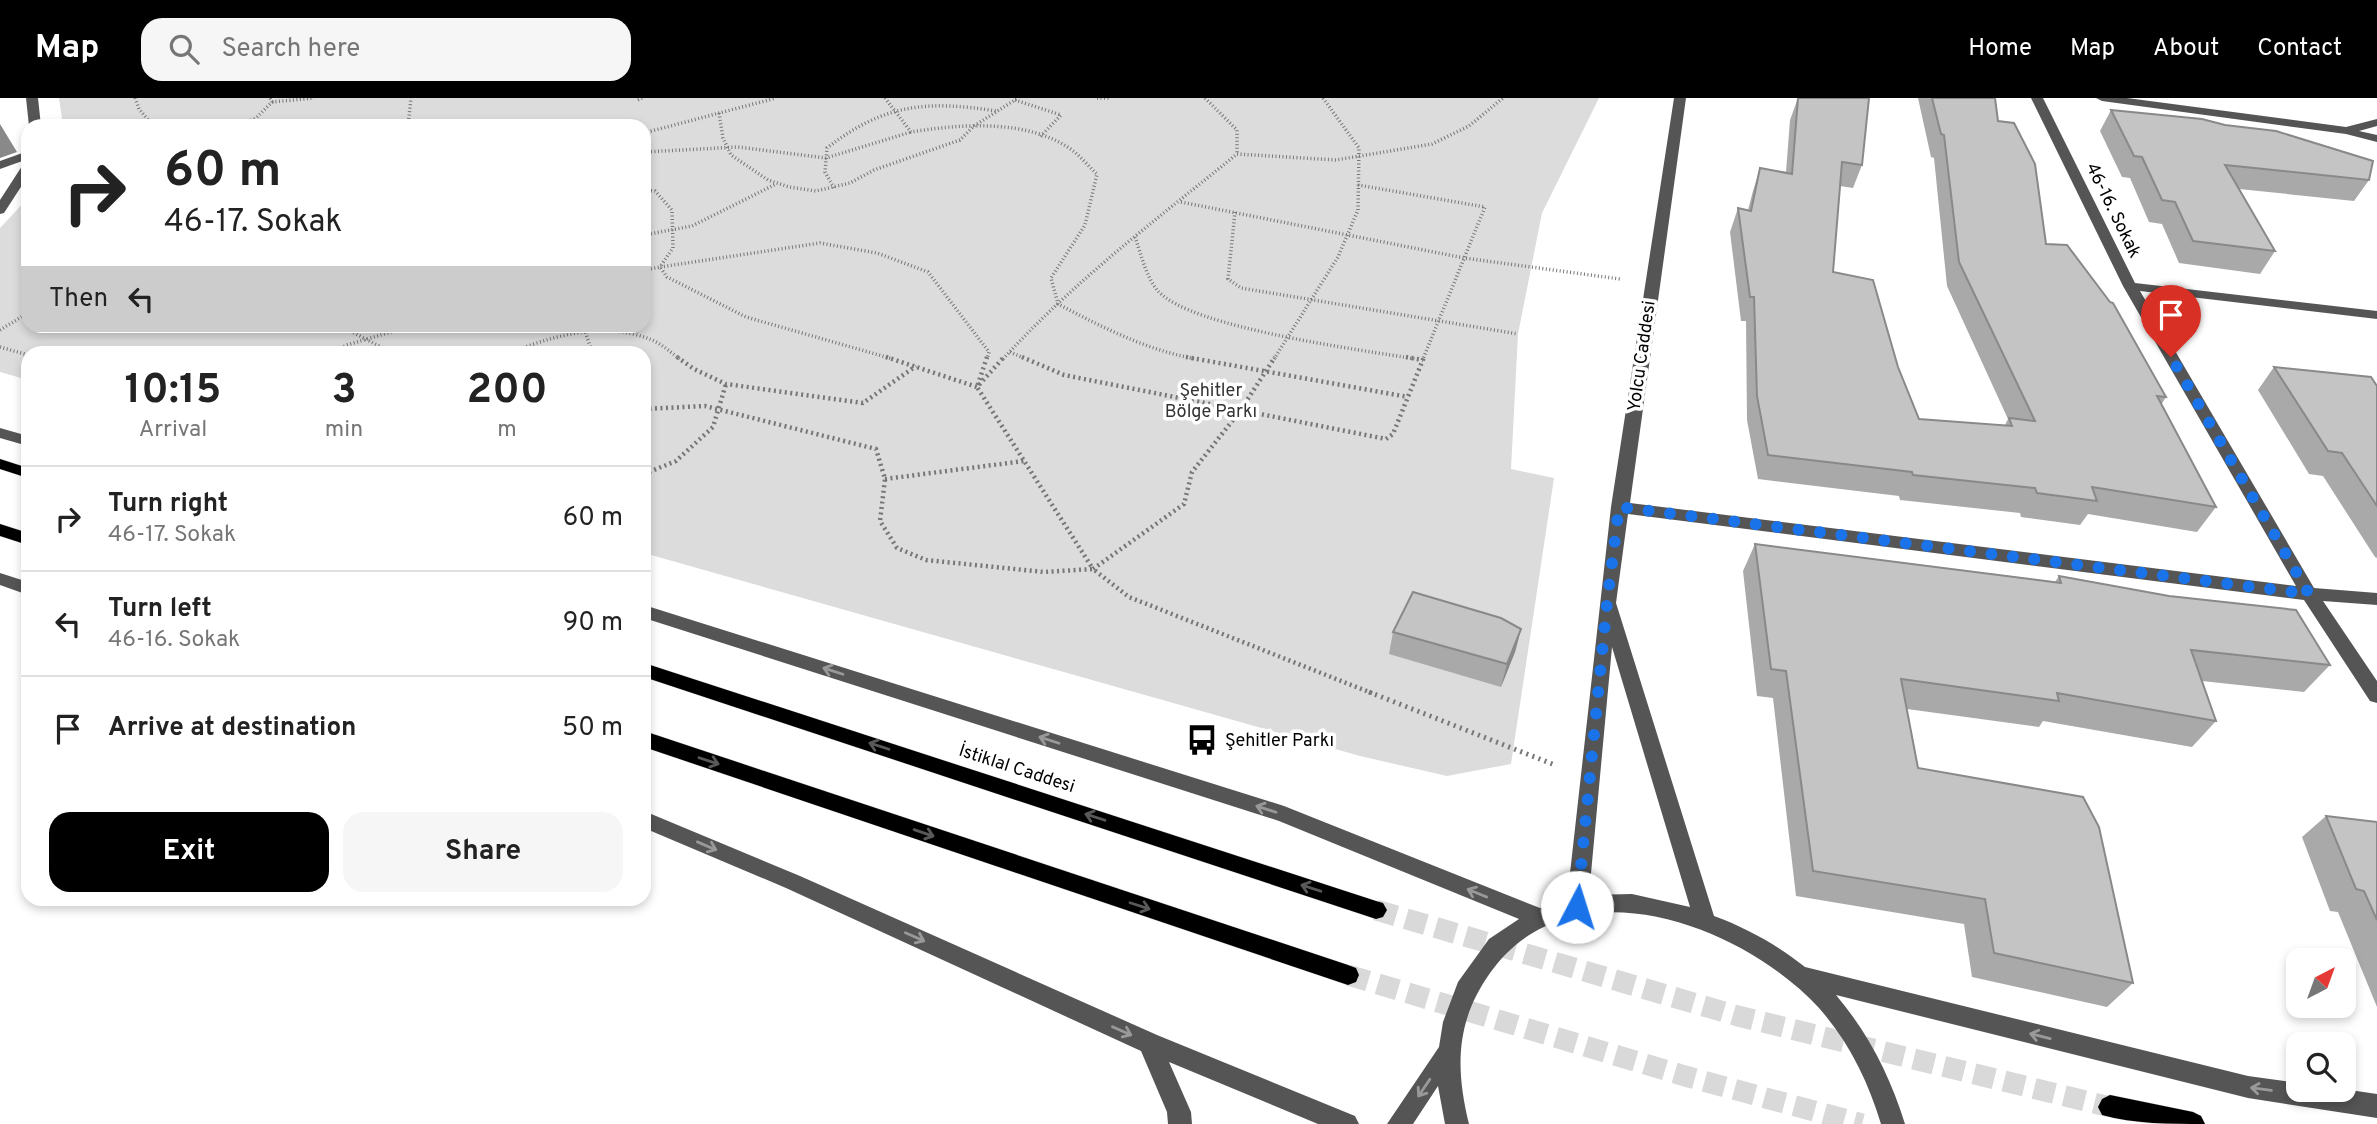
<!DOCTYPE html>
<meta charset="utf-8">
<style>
:root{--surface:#fff;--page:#f6f6f6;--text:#222;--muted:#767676;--line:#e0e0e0;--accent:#000}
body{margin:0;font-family:Overpass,sans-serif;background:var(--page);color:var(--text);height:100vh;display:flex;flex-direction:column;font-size:26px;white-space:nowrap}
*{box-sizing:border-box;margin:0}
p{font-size:23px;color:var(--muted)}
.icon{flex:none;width:38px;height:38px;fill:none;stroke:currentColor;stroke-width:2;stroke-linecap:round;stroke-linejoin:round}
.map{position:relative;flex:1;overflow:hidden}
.sheet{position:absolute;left:21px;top:248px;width:630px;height:560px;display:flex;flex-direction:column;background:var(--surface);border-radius:21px;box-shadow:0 4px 10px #0003}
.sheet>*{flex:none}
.banner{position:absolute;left:21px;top:21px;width:630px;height:214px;border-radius:21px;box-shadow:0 4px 10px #0003;background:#fff;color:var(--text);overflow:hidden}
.needle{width:46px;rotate:41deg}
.buttons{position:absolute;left:2286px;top:850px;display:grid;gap:14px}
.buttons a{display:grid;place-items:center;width:70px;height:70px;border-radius:14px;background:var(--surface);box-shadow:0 4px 10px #0003;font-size:35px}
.pin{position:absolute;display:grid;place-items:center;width:60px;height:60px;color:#fff;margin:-72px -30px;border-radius:50% 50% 50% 0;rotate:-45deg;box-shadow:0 0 7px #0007}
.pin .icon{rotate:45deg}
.me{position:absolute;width:77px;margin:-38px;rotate:5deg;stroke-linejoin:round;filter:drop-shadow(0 0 5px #0008)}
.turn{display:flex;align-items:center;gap:24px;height:147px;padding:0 28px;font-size:32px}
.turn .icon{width:91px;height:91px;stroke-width:2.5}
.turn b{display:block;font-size:49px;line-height:60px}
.then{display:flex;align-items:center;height:66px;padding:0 28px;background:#0003;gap:14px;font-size:26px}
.eta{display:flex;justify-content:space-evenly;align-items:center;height:119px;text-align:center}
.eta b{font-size:42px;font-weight:700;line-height:49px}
.cta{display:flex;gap:14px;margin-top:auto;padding:14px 28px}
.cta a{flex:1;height:80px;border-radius:21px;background:var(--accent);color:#fff;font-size:28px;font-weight:700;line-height:80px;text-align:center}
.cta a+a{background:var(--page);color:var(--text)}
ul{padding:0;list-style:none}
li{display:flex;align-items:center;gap:21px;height:105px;padding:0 28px;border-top:2px solid var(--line)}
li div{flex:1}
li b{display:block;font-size:26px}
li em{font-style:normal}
header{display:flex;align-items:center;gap:42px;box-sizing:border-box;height:98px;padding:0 35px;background:var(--accent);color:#fff}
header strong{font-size:33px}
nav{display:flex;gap:38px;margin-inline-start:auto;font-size:24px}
.search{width:490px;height:63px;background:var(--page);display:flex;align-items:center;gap:18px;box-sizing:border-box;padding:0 24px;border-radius:21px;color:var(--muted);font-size:26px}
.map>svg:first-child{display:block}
</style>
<header>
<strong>Map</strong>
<div class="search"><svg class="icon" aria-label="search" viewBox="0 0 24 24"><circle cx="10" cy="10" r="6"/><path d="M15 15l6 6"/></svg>Search here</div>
<nav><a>Home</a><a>Map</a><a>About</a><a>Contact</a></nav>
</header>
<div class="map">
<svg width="2377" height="1026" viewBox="0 0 2377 1026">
<rect width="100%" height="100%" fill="#fff"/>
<polygon fill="#dcdcdc" points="59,0 1599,0 1542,115 1518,236 1511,371 1554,380 1511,666 1447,678 1360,658 644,455 644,256 28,256 28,282 0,274 0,130 28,100 28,228 644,228 644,28 63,28"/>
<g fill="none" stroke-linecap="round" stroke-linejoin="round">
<g stroke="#d9d9d9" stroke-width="21" stroke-dasharray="21 10" stroke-linecap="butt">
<polyline points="1376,812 1738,918 2110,1009"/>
<polyline points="1348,877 1685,978 1862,1026"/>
</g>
<defs>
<g id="major">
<polygon points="0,361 28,370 28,380 0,371"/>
<polygon points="0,426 28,435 28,447 0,438"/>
<polygon points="644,565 1376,803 1383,805 1387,812 1383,819 1376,821 644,579"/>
<polygon points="644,633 1348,867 1356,870 1359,877 1356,884 1348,887 644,649"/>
<path d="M2110 997 2193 1014 2201 1018 2205 1026C2171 1026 2134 1026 2102 1017L2098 1009 2102 1001Z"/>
</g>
</defs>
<use href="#major" stroke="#dbdbdb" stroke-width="1"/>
<g stroke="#777" stroke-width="3.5" stroke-dasharray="1 2.5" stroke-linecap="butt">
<polyline points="135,0 139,11 153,28"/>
<path d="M885 0 911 34C960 26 1026 21 1069 50 1080 57 1088 68 1097 76L1085 127 1051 180 1058 206C1102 229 1146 252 1196 261"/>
<polyline points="1097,0 1109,0"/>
<polyline points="1205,0 1237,32 1237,56"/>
<polyline points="638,2 642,0"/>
<polyline points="1015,2 1061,17 1040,39"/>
<polyline points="272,4 314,0"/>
<polyline points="719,15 723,40 731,57 768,82 789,89 816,93 850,85 874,72 960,42 974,28 1018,0"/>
<polyline points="238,28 256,20 272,4 270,0"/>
<polyline points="408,28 411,0"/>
<polyline points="644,35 776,0"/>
<polyline points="644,54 738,49 826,60 911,34"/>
<polyline points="1358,87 1485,109 1423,261"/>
<path d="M834 90 825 74 827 50C884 6 926 2 996 13"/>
<polyline points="644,92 655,93 672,112 673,150 660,169 820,145 877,155 928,174 989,254 987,261"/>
<polyline points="1181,104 1464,160 1620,181"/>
<polyline points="1235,114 1228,181 1241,190 1518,236"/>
<polyline points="644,137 692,128 776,86"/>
<path d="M1135 139C1141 156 1146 179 1158 193 1191 230 1362 252 1416 261"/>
<polyline points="644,172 660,169 667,179 746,219 893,261"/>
<polyline points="341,228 394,256"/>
<polyline points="583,228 593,256"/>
<polyline points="0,232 28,215"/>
<polyline points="0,249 28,257"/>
<polyline points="1010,254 1026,261"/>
<polyline points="302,256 332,252"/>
<polyline points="328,256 347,247 411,228"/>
<path d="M507 256C552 238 604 222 652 242 662 246 671 255 680 261"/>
<path d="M1003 261C1073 184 1157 121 1237 56L1336 62 1432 46 1469 28 1503 0"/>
<polyline points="1274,261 1338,159 1358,112 1359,50 1323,0"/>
</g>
<g stroke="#777" stroke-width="4.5" stroke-dasharray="2 3.5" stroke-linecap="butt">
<polyline points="677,259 694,271 726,286 863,305 916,268"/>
<polyline points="886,259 977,289 1004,259"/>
<polyline points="987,259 977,289 1093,471 1184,406 1192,374 1240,313 1275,259"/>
<polyline points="1022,259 1064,277 1386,341 1393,336 1424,259"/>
<polyline points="1186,259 1408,299"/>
<polyline points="1406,259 1423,262"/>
<polyline points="644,311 705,308 876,351 885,381 880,423 897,450 926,462 1044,474 1093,471 1129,499 1374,596"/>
<polyline points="644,376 676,363 713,329 726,286"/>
<polyline points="885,381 1024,363"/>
</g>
<polyline stroke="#777" stroke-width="5" stroke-dasharray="2 4.5" stroke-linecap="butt" points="1369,594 1555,667"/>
<g fill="#555" fill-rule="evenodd">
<polygon points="26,0 38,0 41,28 29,28"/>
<path d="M1674 0H1686L1630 405 2296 488 2123 188 2031 0H2043L2135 185 2377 213V221L2140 193 2314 490 2377 495V507L2323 503 2377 583V605L2370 603 2304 502 1628 416 1616 505 1714 818C1747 830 1777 847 1805 869L2248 978 2298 985V992L2343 991 2377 996V1020L2248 1000 1836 897C1869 936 1890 978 1905 1026H1881C1868 983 1849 944 1819 910 1742 826 1570 762 1490 875 1456 923 1455 969 1469 1026H1445L1438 988 1413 1026H1387L1439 949 1443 924 1458 884 1489 841 1519 821 1279 723 644 520V507L1284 708 1540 810 1567 802 1611 409ZM1612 549 1690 809 1632 796 1589 797Z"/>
<polygon points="2096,0 2127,0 2346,29 2377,21 2377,28 2359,33 2377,37 2377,44 2346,36 2102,3"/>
<polygon points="28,53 28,61 0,71 0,63"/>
<polygon points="28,64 28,78 4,115 0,116 0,102 24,65"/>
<polygon points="0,330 28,338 28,348 0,340"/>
<polygon points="0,475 28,484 28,497 0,487"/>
<polygon points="644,713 800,778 1157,937 1355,1018 1359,1026 1318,1026 1169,964 1191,1014 1192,1026 1168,1026 1167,1014 1141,953 786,790 644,730"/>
</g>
<use href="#major" fill="#000" fill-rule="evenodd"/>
</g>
<g fill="#a9a9a9">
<polygon points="1798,0 1862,67 1853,90 1840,88 1833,174 1898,269 1919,321 2005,327 2008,321 1947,188 1934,60 1931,59 1918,0 1995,0 1998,23 2046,146 2166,299 2161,307 2216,409 2197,434 2088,416 2080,427 2021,419 2020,415 1900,402 1899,398 1758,381 1747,322 1746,223 1741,223 1730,134 1738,110 1748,112 1753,93 1760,70 1786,74 1790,22"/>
<polygon points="2111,12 2369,82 2354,103 2239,91 2275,153 2260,176 2179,165 2162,126 2149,124 2130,80 2122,79 2100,33"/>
<polygon points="2274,269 2377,288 2377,460 2375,459 2323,378 2309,376 2258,292"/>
<polygon points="1755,446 2055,484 2059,478 2330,567 2304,594 2202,583 2216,623 2192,649 2043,623 2039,629 1907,611 1918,670 2133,885 2107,909 1972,879 1964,826 1796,798 1773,600 1757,598 1743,473"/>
<polygon points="1521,531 1515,554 1501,589 1389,556 1393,534"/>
<polygon points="2326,718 2377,724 2377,909 2338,814 2330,813 2302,739"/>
</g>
<g fill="#898989">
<polygon points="0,26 17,54 0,60"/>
<polygon points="1521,531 1515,554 1501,589 1507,566"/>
</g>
<g fill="#c4c4c4" stroke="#898989" stroke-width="2">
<polygon points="1798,0 1869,0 1862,67 1842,64 1833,174 1873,182 1898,269 1919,321 2012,328 2009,320 2035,323 1959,164 1944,37 1941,36 1932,0 1995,0 1998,23 2014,25 2035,66 2046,146 2067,147 2110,204 2113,205 2166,299 2157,298 2216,409 2092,389 2097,403 2037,395 2035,390 1913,377 1912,374 1768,357 1757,298 1754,199 1750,199 1738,110 1751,113 1760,70 1792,76"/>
<polygon points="2111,12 2202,21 2225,27 2276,33 2373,63 2369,82 2225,67 2275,153 2193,143 2175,104 2162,102 2142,59 2134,58"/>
<polygon points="2274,269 2371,279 2377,288 2377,408 2342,355 2328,353"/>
<polygon points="1755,446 2061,485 2059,478 2169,498 2296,512 2330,567 2191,552 2216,623 2057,595 2059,603 1901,581 1918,670 2083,699 2099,729 2133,885 1994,855 1985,801 1813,773 1786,573 1771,571"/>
<polygon points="1413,494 1501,520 1521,531 1507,566 1393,534"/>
<polygon points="2326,718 2377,724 2377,822 2364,793 2356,791"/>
</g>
<defs><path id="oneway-shaft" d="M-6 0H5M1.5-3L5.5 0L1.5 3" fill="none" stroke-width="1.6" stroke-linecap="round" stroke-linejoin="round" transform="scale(1.75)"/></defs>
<g stroke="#999">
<use href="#oneway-shaft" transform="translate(833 573) rotate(-162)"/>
<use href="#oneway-shaft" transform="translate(1049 642) rotate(-162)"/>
<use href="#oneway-shaft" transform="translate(1266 711) rotate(-162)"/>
<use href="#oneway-shaft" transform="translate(707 748) rotate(23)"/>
<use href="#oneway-shaft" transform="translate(1477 795) rotate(-158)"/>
<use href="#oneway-shaft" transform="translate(915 839) rotate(24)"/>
<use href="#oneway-shaft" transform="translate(1122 933) rotate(24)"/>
<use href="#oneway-shaft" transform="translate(2040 938) rotate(-166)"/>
<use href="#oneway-shaft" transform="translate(1424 990) rotate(124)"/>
<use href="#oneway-shaft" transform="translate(2261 991) rotate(-172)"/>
</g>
<g stroke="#595959">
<use href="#oneway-shaft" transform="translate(879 648) rotate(-162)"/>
<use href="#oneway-shaft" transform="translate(709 663) rotate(18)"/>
<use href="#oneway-shaft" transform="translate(1095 719) rotate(-162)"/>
<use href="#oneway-shaft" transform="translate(924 735) rotate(19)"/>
<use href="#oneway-shaft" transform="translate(1311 790) rotate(-162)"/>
<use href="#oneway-shaft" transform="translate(1140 808) rotate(18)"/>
</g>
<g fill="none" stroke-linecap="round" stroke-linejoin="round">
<polyline stroke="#1a73e8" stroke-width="12" stroke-dasharray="0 21.6" points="1577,809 1607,505 1619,409 2309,496 2171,259"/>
</g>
<defs>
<symbol id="bus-bare" viewBox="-9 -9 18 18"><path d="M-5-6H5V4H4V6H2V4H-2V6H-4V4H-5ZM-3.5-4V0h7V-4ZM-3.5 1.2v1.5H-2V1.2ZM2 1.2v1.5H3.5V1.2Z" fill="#000" stroke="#fff" stroke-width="2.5" paint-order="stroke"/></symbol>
</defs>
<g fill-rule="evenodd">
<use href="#bus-bare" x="1180" y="620" width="44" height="44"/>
</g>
<g text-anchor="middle" stroke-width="7" stroke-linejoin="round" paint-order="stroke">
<g font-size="18" fill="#000" stroke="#fff">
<text transform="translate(2114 112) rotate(64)" y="6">46-16. Sokak</text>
<text transform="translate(1641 258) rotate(-82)" y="6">Yolcu Caddesi</text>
<text transform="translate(1017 670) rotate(18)" y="6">İstiklal Caddesi</text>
</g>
<g font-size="18" fill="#333" stroke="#fff">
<text x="1211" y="298">Şehitler<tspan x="1211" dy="21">Bölge Parkı</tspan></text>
</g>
<g font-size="18" fill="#000" stroke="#fff" text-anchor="start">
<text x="1225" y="648">Şehitler Parkı</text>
</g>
</g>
</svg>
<div class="buttons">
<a><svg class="needle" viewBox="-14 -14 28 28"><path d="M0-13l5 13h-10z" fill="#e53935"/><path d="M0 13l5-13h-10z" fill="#767676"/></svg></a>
<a><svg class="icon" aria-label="search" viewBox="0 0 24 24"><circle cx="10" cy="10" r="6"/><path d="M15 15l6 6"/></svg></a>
</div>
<div class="pin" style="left:2171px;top:259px;background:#d93025"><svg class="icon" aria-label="arrive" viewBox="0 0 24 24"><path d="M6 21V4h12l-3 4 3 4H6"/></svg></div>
<svg class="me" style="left:1577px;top:809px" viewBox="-20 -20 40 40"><circle r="19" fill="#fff"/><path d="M0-13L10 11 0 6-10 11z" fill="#1a73e8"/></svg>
<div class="banner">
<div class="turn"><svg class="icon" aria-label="right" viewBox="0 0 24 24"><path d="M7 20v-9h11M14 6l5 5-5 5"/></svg><div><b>60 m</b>46-17. Sokak</div></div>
<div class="then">Then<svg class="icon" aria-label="left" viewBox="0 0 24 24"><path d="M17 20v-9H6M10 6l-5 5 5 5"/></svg></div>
</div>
<section class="sheet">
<div class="eta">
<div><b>10:15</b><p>Arrival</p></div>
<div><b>3</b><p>min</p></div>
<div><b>200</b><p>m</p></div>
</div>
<ul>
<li><svg class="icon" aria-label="right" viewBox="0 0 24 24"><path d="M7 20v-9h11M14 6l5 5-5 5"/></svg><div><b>Turn right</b><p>46-17. Sokak</p></div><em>60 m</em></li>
<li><svg class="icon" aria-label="left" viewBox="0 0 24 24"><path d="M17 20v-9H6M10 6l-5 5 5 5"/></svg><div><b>Turn left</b><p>46-16. Sokak</p></div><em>90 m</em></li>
<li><svg class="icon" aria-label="arrive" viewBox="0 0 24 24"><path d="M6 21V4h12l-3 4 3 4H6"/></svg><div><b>Arrive at destination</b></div><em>50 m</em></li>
</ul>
<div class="cta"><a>Exit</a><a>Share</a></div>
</section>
</div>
